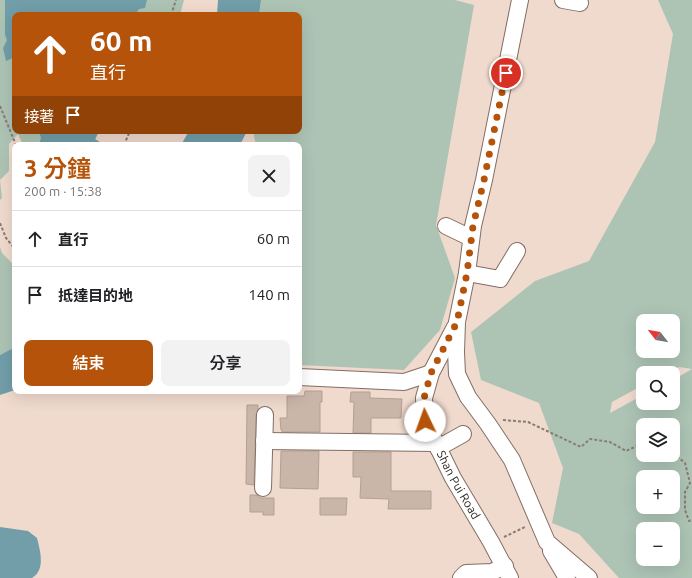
<!DOCTYPE html>
<html lang="zh-TW">
<meta charset="utf-8">
<style>
:root{--surface:#fff;--page:#f2f2f2;--text:#202124;--muted:#757577;--line:#e0e0e0;--accent:#b45309}
body{margin:0;font-family:Ubuntu,"Noto Sans TC",sans-serif;background:var(--page);color:var(--text);height:100vh;display:flex;flex-direction:column;font-size:15px;white-space:nowrap}
*{box-sizing:border-box;margin:0}
p{font-size:13px;color:var(--muted)}
.icon{flex:none;width:22px;height:22px;fill:none;stroke:currentColor;stroke-width:2;stroke-linecap:round;stroke-linejoin:round}
.map{position:relative;flex:1;overflow:hidden}
.details{position:absolute;left:12px;top:142px;width:290px;height:252px;display:flex;flex-direction:column;background:var(--surface);border-radius:8px;box-shadow:0 4px 16px #0002}
.details>*{flex:none}
.banner{position:absolute;left:12px;top:12px;width:290px;height:122px;border-radius:8px;box-shadow:0 4px 16px #0002;background:#b45309;color:#fff;overflow:hidden}
.needle{width:26px;rotate:301deg}
.controls{position:absolute;left:636px;top:314px;display:grid;gap:8px}
.controls a{display:grid;place-items:center;width:44px;height:44px;border-radius:8px;background:var(--surface);box-shadow:0 4px 16px #0002;font-size:20px}
.pin{position:absolute;display:grid;place-items:center;width:34px;height:34px;color:#fff;margin:-17px;border:2px solid #fff;border-radius:50%;box-shadow:0 1px 4px #0007}
.me{position:absolute;width:44px;margin:-22px;rotate:357deg;stroke-linejoin:round;filter:drop-shadow(0 0 3px #0008)}
.turn{display:flex;align-items:center;gap:14px;height:84px;padding:0 12px;font-size:18px}
.turn .icon{width:52px;height:52px;stroke-width:2.5}
.turn b{display:block;font-size:28px;line-height:34px}
.then{display:flex;align-items:center;height:38px;padding:0 12px;background:#0003;gap:8px;font-size:15px}
.round{display:grid;place-items:center;flex:none;width:42px;height:42px;border-radius:8px;background:var(--page)}
.summary{display:flex;align-items:center;justify-content:space-between;height:68px;padding:0 12px}
h1{font-size:24px;font-weight:600;line-height:30px;color:var(--accent)}
.cta{display:flex;gap:8px;margin-top:auto;padding:8px 12px}
.cta a{flex:1;height:46px;border-radius:8px;background:var(--accent);color:#fff;font-size:16px;font-weight:600;line-height:46px;text-align:center}
.cta a+a{background:var(--page);color:var(--text)}
ul{padding:0;list-style:none}
li{display:flex;align-items:center;gap:12px;height:56px;padding:0 12px;border-top:1px solid var(--line)}
li div{flex:1}
li b{display:block;font-size:15px}
li em{font-style:normal}
.map>svg:first-child{display:block}
</style>
<div class="map">
<svg width="692" height="578" viewBox="0 0 692 578">
<rect width="100%" height="100%" fill="#f0dace"/>
<g fill="#adc4b5" fill-rule="evenodd">
<polygon points="0,0 184,0 180,15 15,15 15,131 99,131 93,145 23,145 18,134 9,144 9,171 0,180 2,198 0,200"/>
<polygon points="261,0 455,0 474,5 436,225 455,278 440,330 404,370 299,365 299,145 256,145 253,131 299,131 299,15 259,15"/>
<path d="M658 0H692V578H619L579 534 552 523 563 468 539 403 481 380 471 332 535 281 589 261 655 142 673 34ZM643 321H673V351H643ZM679 367 692 369 673 380V403H643V395L610 413 612 402 643 385V373H667ZM643 425H673V455H643ZM643 477H673V507H643ZM643 529H673V559H643Z"/>
<polygon points="0,247 2,253 15,266 15,347 0,355"/>
</g>
<g fill="#719ea9">
<polygon points="5,0 147,0 145,8 139,9 135,15 15,15 15,57 6,61 3,48 7,40 5,35"/>
<polygon points="218,0 261,0 259,15 217,15"/>
<polygon points="39,131 99,131 95,139 103,144 102,145 39,145 41,138"/>
<polygon points="189,131 246,131 246,133 240,145 181,145"/>
<polygon points="15,347 15,390 0,395 0,355"/>
<path d="M0 527 28 531 37 538C40 550 46 570 32 578H0Z"/>
</g>
<g fill="#cab5a9" stroke="#b49f94">
<polygon points="305,391 322,391 322,402 320,402 320,432 282,432 282,430 281,430 280,418 287,418 287,396 304,396"/>
<polygon points="351,392 370,392 370,398 402,399 401,418 371,418 371,433 353,433 354,402 350,402"/>
<polygon points="247,405 258,405 258,409 256,415 254,485 246,484"/>
<polygon points="281,451 319,451 318,489 280,488"/>
<polygon points="353,452 391,452 391,491 431,491 431,509 388,509 389,499 360,498 361,477 353,477"/>
<polygon points="250,495 257,495 261,498 274,498 274,515 263,515 263,512 250,512"/>
<polygon points="320,498 347,498 346,515 320,515"/>
</g>
<g fill="none" stroke-linecap="round" stroke-linejoin="round">
<defs>
<g id="minor">
<polyline points="520,0 484,180 473,226 467,273 457,322 456,352 457,374 468,397 488,424 512,460 547,542 589,578"/>
<polyline points="563,0 580,3"/>
<polyline points="446,226 471,238"/>
<polyline points="467,273 500,279 517,251"/>
<path id="s1" d="M455 327 431 373 424 398 425 421 453 478 491 542 510 578"/>
<polyline points="299,377 404,382 431,373"/>
<polyline points="264,441 436,443"/>
<polyline points="438,448 463,434"/>
<polyline points="263,488 265,415"/>
<polyline points="551,551 567,578"/>
<polyline points="461,578 466,573 492,572 505,566"/>
</g>
</defs>
<use href="#minor" stroke="#826e64" stroke-width="18"/>
<g stroke="#8a7b73" stroke-width="2" stroke-dasharray="3 2" stroke-linecap="butt">
<polyline points="171,15 176,0"/>
<polyline points="0,106 16,145"/>
<polyline points="124,145 130,131"/>
<polyline points="0,223 6,238 15,249"/>
<polyline points="226,391 233,392 234,391"/>
<polyline points="503,420 528,422 581,447 590,439 610,442 626,451 643,443"/>
<polyline points="673,453 685,463 690,483 685,492 685,510 689,521 692,520"/>
<polyline points="504,537 525,527"/>
</g>
<use href="#minor" stroke="#fff" stroke-width="16"/>
</g>
<g fill="none" stroke-linecap="round" stroke-linejoin="round">
<polyline stroke="#b45309" stroke-width="7" stroke-dasharray="0 12.6" points="425,421 424,398 431,373 457,322 467,273 473,226 484,180 506,73"/>
</g>
<g text-anchor="middle" stroke-width="4" stroke-linejoin="round" paint-order="stroke">
<g font-size="12" fill="#2f2622" stroke="#f0dace">
<text dy="4" stroke="none"><textPath href="#s1" startOffset="173">Shan Pui Road</textPath></text>
</g>
</g>
</svg>
<div class="controls">
<a><svg class="needle" viewBox="-14 -14 28 28"><path d="M0-13l5 13h-10z" fill="#e53935"/><path d="M0 13l5-13h-10z" fill="#757577"/></svg></a>
<a><svg class="icon" aria-label="search" viewBox="0 0 24 24"><circle cx="10" cy="10" r="6"/><path d="M15 15l6 6"/></svg></a>
<a><svg class="icon" aria-label="layers" viewBox="0 0 24 24"><path d="M12 4l9 5-9 5-9-5zM3 14l9 5 9-5"/></svg></a>
<a>+</a>
<a>−</a>
</div>
<div class="pin" style="left:506px;top:73px;background:#d93025"><svg class="icon" aria-label="arrive" viewBox="0 0 24 24"><path d="M6 21V4h12l-3 4 3 4H6"/></svg></div>
<svg class="me" style="left:425px;top:421px" viewBox="-20 -20 40 40"><circle r="19" fill="#fff"/><path d="M0-13L10 11 0 6-10 11z" fill="#b45309"/></svg>
<div class="banner">
<div class="turn"><svg class="icon" aria-label="ahead" viewBox="0 0 24 24"><path d="M12 20V5M6 11l6-6 6 6"/></svg><div><b>60 m</b>直行</div></div>
<div class="then">接著<svg class="icon" aria-label="arrive" viewBox="0 0 24 24"><path d="M6 21V4h12l-3 4 3 4H6"/></svg></div>
</div>
<section class="details">
<div class="summary"><div><h1>3 分鐘</h1><p>200 m · 15:38</p></div><a class="round"><svg class="icon" aria-label="close" viewBox="0 0 24 24"><path d="M6 6l12 12M18 6L6 18"/></svg></a></div>
<ul>
<li><svg class="icon" aria-label="ahead" viewBox="0 0 24 24"><path d="M12 20V5M6 11l6-6 6 6"/></svg><div><b>直行</b></div><em>60 m</em></li>
<li><svg class="icon" aria-label="arrive" viewBox="0 0 24 24"><path d="M6 21V4h12l-3 4 3 4H6"/></svg><div><b>抵達目的地</b></div><em>140 m</em></li>
</ul>
<div class="cta"><a>結束</a><a>分享</a></div>
</section>
</div>
